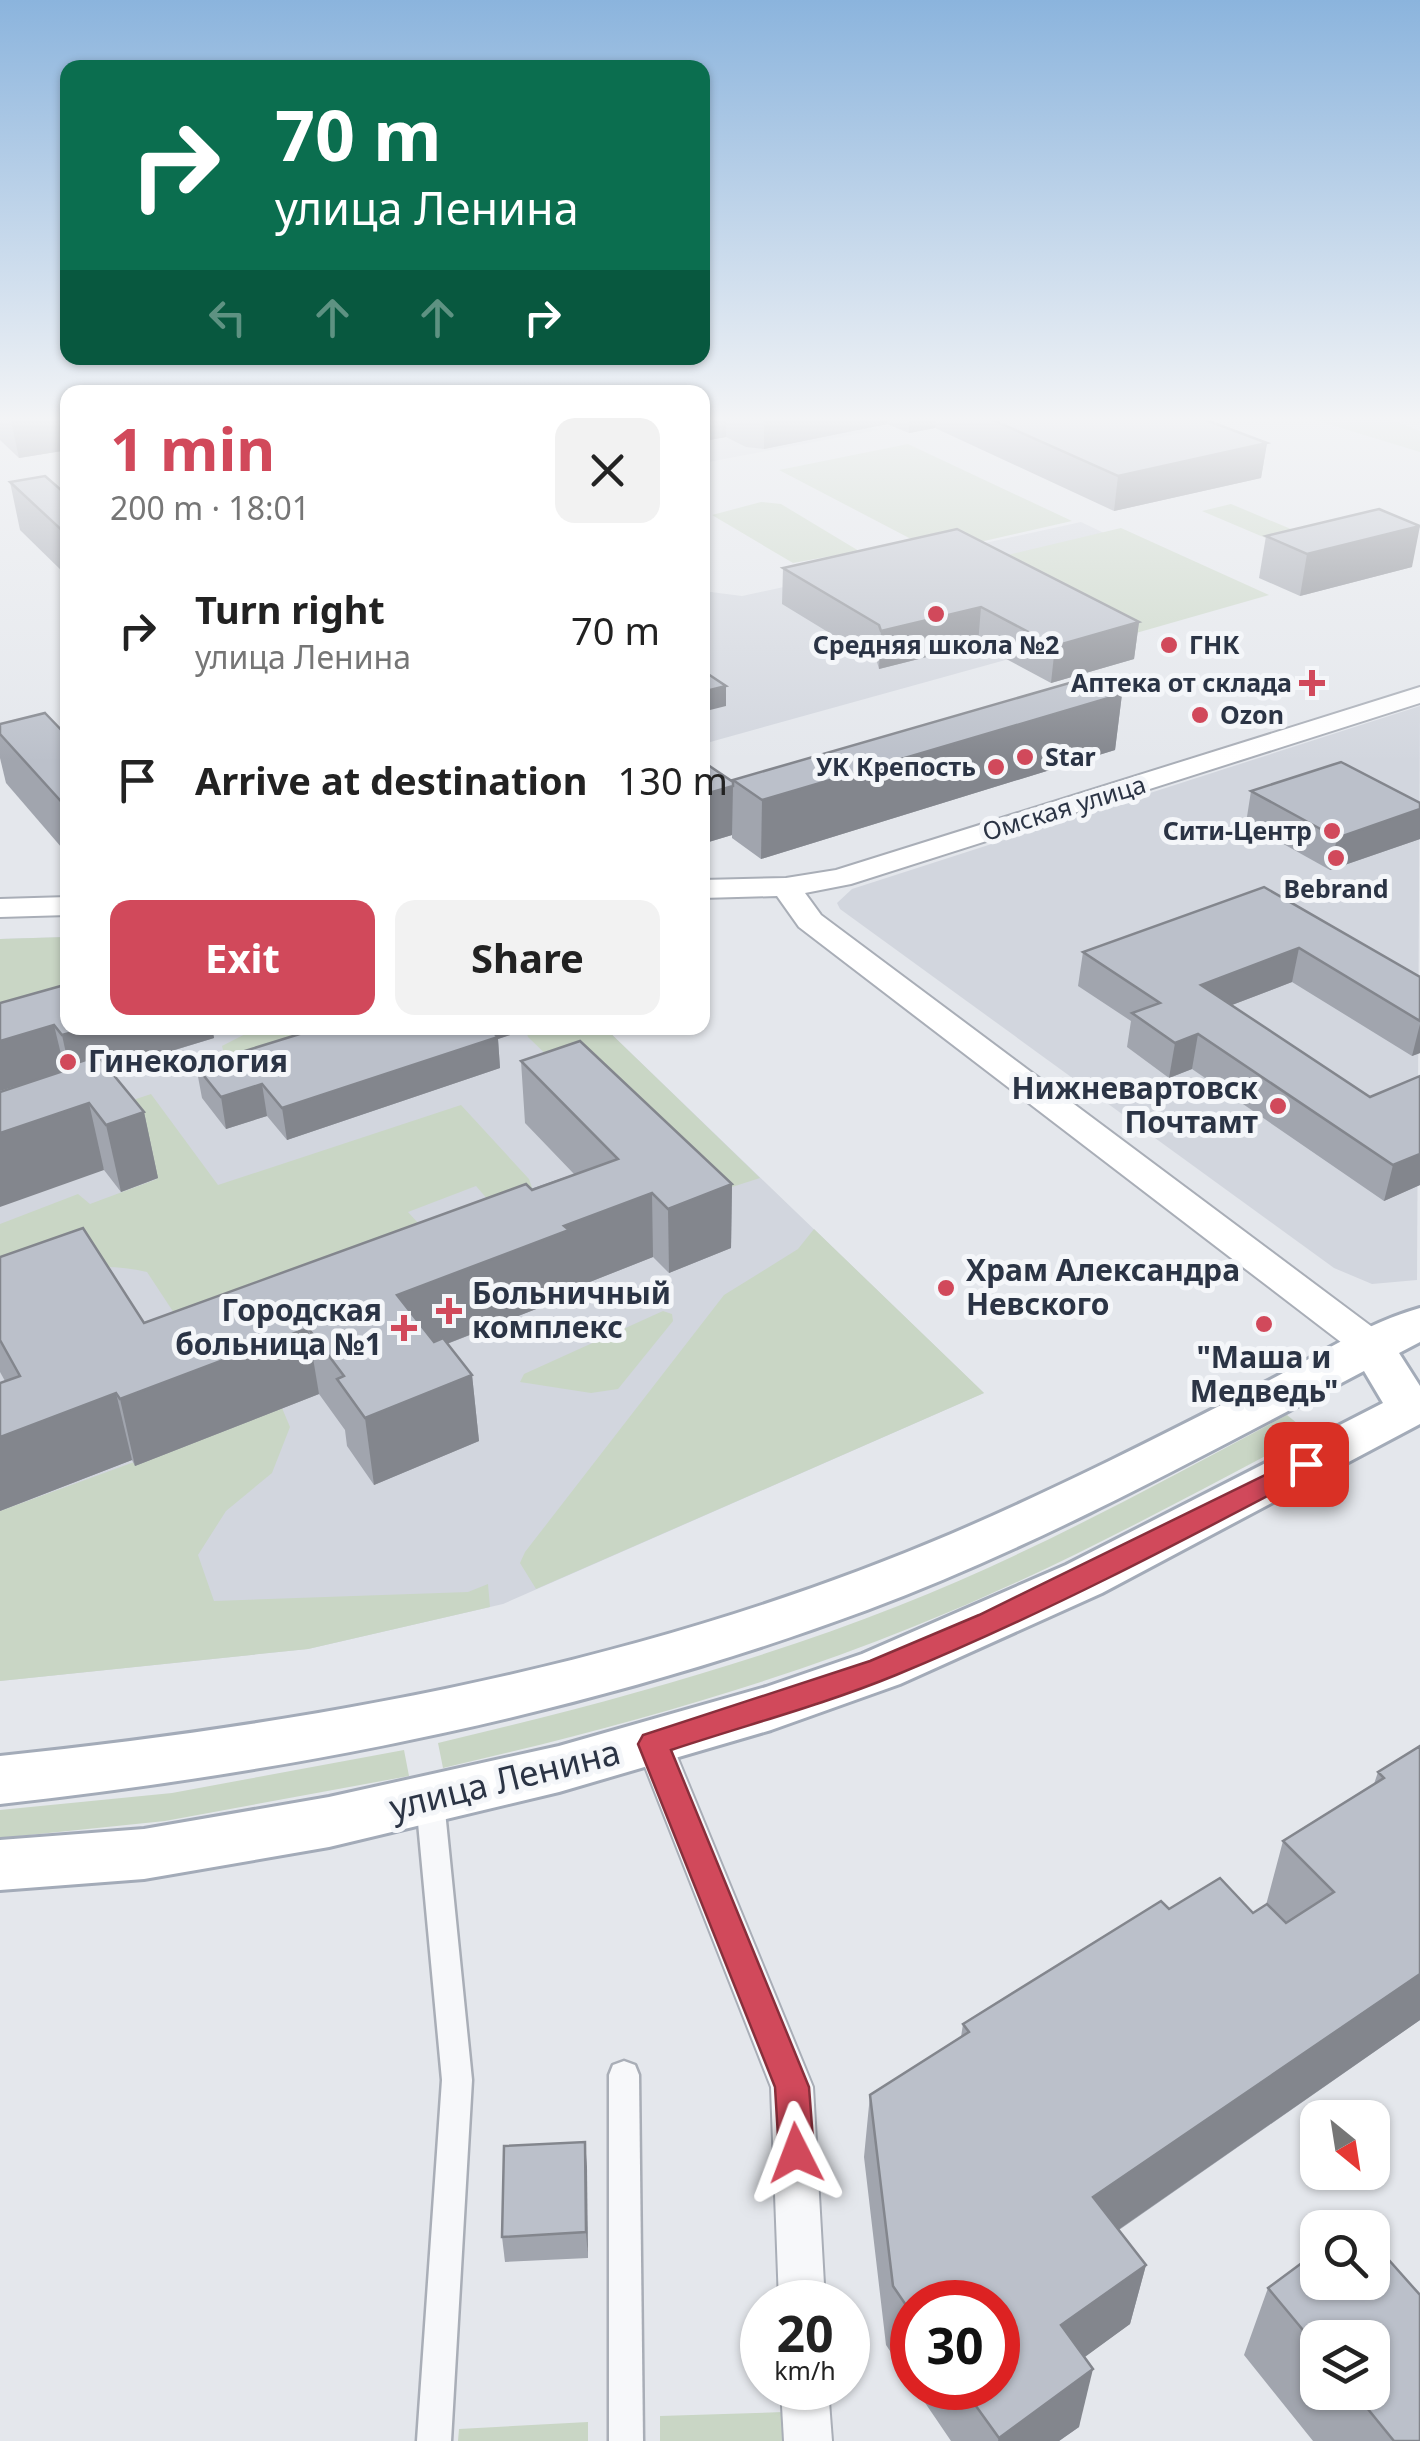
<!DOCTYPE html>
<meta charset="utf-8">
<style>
:root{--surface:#fff;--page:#f2f2f2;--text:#222;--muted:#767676;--accent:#d1495b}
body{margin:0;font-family:"Noto Sans",sans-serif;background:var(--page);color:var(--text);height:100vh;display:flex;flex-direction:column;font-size:38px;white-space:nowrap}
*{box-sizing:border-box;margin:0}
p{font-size:32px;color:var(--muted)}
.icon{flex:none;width:55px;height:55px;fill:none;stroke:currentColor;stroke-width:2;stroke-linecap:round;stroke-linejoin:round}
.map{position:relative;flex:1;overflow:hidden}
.side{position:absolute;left:60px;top:385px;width:650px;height:650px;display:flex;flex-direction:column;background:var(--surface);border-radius:20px;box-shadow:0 2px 8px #0004}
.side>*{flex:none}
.hud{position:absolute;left:60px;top:60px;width:650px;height:305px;border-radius:20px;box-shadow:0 2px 8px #0004;background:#0b6e4f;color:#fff;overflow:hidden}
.needle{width:65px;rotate:150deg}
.fabs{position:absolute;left:1300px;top:2100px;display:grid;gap:20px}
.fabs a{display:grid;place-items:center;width:90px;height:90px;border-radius:20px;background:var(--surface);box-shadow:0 2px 8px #0004;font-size:50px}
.speed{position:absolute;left:740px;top:2280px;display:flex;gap:20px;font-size:50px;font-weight:700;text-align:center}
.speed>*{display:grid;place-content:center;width:130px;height:130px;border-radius:50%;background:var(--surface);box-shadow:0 2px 8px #0004;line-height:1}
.speed small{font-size:25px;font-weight:400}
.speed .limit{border:15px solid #d22;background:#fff;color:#111}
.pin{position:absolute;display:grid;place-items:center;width:85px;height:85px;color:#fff;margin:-42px;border-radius:20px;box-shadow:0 5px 15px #0006}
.me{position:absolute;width:110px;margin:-55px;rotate:357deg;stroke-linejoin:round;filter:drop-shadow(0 0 8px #0008)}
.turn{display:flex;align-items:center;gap:35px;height:210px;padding:0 50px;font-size:45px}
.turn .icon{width:130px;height:130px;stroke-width:2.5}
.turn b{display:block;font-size:70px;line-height:85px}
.lanes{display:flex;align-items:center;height:95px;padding:0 50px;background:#0003;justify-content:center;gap:50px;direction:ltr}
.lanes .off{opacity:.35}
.round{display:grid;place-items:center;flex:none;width:105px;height:105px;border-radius:20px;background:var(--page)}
.overview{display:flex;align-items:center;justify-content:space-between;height:170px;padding:0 50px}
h1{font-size:60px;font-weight:700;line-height:75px;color:var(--accent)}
.button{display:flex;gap:20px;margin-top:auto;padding:20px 50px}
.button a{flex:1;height:115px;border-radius:20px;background:var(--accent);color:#fff;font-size:40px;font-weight:700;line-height:115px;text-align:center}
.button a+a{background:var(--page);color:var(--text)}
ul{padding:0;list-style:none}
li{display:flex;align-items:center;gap:30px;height:150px;padding:0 50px}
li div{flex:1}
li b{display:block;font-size:38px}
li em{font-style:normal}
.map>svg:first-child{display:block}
</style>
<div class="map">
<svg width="1420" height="2441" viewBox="0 0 1420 2441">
<rect width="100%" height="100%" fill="#e4e7ec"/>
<g fill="#d2d6de">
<polygon points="702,420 858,420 878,430 703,463"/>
<polygon points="1081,522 1236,596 703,744 703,591 742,596"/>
<polygon points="1420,706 1417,1280 1372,1284 1334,1268 840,909 837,903 852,889"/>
<polygon points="67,937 68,1028 605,1028 984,1393 503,1604 308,1649 0,1681 0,939"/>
</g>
<g fill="#c9d6c5" fill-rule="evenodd">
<polygon points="1315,420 1391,420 1420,431 1420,452"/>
<polygon points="908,444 1072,521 936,552 779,470"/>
<polygon points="761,502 781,504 859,551 793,563 712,515"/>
<polygon points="1231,504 1298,532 1268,539 1202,511"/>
<polygon points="1121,528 1269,595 1059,655 991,559"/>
<polygon points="67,937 67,1019 0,1009 0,939"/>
<polygon points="257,1028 376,1028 203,1083 209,1064 225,1058 222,1046"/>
<polygon points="525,1028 605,1028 760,1178 732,1187 707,1187 580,1087 528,1037"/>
<path d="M151 1094 218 1185 461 1105 529 1179 537 1202 176 1316 147 1272C93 1259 50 1273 0 1291V1224L78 1194 90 1204 157 1179 88 1115ZM476 1186 495 1208 427 1233 408 1212Z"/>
<polygon points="814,1229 984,1393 536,1589 520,1563 525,1552 724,1295 798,1249"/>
<polygon points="663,1311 672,1314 673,1321 618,1389 591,1393 520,1382 524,1374"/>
<polygon points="282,1408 290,1427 272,1473 226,1511 198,1555 214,1601 468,1592 488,1584 490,1607 308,1649 0,1681 0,1511"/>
<path d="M1287 1415 1309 1433C1180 1501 1051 1572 915 1626 762 1688 603 1731 443 1768L438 1743C594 1706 748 1665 898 1606 1033 1553 1159 1483 1287 1415Z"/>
<polygon points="404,1750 409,1776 165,1821 0,1838 0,1810 172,1793"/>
<polygon points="784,2412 786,2441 660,2441 660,2416"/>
<polygon points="588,2422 588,2441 458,2441 459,2429"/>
</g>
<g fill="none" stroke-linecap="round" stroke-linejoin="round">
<defs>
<g id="pedestrian">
<polygon points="430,1790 440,1793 444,1801 472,2080 451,2441 417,2441 442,2080 416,1801 420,1793"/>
<polygon points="624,2061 635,2065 639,2075 643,2441 609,2441 609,2075 613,2065"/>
</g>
<g id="minor">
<polygon points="654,1729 667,1734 672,1744 813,2087 825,2302 779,2302 771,2087 636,1744 641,1734"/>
<polygon points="781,2388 828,2388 832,2441 784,2441"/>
</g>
<g id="secondary">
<polygon points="1420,687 1420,703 851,884 805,893 821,915 1387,1338 1393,1347 1387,1356 1373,1360 1359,1356 799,927 777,896 702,898 702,880 786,878 836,870"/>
<polygon points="68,897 68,915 0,917 0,899"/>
</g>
<path id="primary" d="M1420 1308V1342L1399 1353 1420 1386V1424L1102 1593 900 1684 771 1730 559 1792 329 1847 144 1879 0 1890V1840L144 1829 329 1797 559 1746 766 1687 862 1654 1066 1565 1383 1403 1364 1371C1202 1456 1040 1545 867 1610 587 1714 297 1771 0 1804V1756C326 1722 648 1663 951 1534 1058 1488 1161 1436 1264 1383 1314 1358 1366 1323 1420 1308Z"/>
</defs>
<use href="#pedestrian" stroke="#a9aeb7" stroke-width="5"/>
<use href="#minor" stroke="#a9aeb7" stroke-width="4"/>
<use href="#secondary" stroke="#a9aeb7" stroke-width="4"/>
<use href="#primary" stroke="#a3abb8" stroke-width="6"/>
<use href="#pedestrian" fill="#f7f8fa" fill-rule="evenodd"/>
<use href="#minor" fill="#f7f8fa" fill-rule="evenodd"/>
<use href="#secondary" fill="#fff" fill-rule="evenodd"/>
<use href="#primary" fill="#fff" fill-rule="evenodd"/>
</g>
<g fill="#a1a5ae" fill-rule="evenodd">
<polygon points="0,420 68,420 68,450 19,458 0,440"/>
<polygon points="702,420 1206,420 1267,443 1261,478 1114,511 935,428 909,433 887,424 764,449 746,447 726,437 704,441 702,440"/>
<polygon points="10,482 68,496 68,577 20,530"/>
<polygon points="1266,536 1412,567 1300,596 1259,578"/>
<polygon points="783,568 1139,622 1134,659 1051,683 978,644 879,669 877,662 782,604"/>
<polygon points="1122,694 1115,750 761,859 732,838 732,835 702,844 702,761 733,782 733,780"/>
<polygon points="0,724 68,737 68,855 6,783 0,758"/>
<polygon points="1251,791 1420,839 1330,870 1246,823"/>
<polygon points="1264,887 1420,977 1420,1053 1412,1056 1292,982 1232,1005 1370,1097 1420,1076 1420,1185 1384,1201 1192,1069 1169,1078 1127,1047 1131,1021 1078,986 1083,952"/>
<polygon points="0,1003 68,1028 212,1028 214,1038 110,1070 144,1112 158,1178 121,1192 104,1170 60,1072"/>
<polygon points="513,1034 498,1039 500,1068 287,1140 267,1116 226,1129 202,1098 196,1066"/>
<polygon points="521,1061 732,1184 731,1248 669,1273 653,1257 572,1289 572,1295 447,1344 472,1375 479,1441 374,1485 347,1446 345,1430 319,1394 135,1466 132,1460 0,1511 0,1383 5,1381 0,1372 0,1257 144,1323 574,1174 525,1123"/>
<polygon points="1420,1746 1420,2020 1119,2230 1146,2265 1130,2324 1084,2357 1079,2427 1059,2441 951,2441 915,2388 998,2388 912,2302 912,2384 886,2345 864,2157 870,2095 961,2037 963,2024 1169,1909 1253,1913 1266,1905 1283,1841 1374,1784 1378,1772"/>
<polygon points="585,2142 588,2258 505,2262 502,2237"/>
<path d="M1372 2241 1420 2295V2441H1313L1244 2355 1268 2288 1318 2251V2282H1372ZM1318 2338H1372V2392H1318Z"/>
</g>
<g fill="#83868d">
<polygon points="20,420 68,420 68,450 19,458 11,421"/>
<polygon points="704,420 726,420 726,437 704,441"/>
<polygon points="764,420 887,420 887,424 764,449"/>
<polygon points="909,420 936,420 935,428 909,433"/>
<polygon points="1267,443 1261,478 1114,511 1118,476"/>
<polygon points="1420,526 1412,567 1300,596 1307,554"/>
<polygon points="981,607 978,644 879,669 881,631"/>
<polygon points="1139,622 1134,659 1051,683 1055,646"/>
<polygon points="726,686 726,706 702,712 702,692"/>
<polygon points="1122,694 1115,750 761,859 762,800"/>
<polygon points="733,786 732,835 702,844 702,795"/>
<polygon points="1420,809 1420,839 1330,870 1337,838"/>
<polygon points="1299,948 1292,982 1195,1019 1201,985"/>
<polygon points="1420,1024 1420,1053 1412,1056"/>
<polygon points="54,1025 65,1071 61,1068 62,1072 0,1091 0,1041"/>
<polygon points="88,1028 212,1028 214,1038 72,1081 62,1035"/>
<polygon points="477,1028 512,1028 513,1034 498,1039 500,1068 287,1140 282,1108"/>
<polygon points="1198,1034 1192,1069 1169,1078 1175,1043"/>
<polygon points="262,1084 267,1116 226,1129 221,1097"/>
<polygon points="89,1103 104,1170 0,1207 0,1133"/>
<polygon points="144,1112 158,1178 121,1192 106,1125"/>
<polygon points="1420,1154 1420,1185 1384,1201 1393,1165"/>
<polygon points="732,1184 731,1248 669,1273 668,1209"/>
<polygon points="652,1193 653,1257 572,1289 572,1295 405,1360 397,1295 564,1226"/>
<polygon points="308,1328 319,1394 135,1466 120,1399"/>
<polygon points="472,1375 479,1441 374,1485 365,1418"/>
<polygon points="116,1393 132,1460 0,1511 0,1437"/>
<polygon points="1420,1974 1420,2020 1079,2257 1093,2197"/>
<polygon points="585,2142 587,2167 588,2258 586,2232"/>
<polygon points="1146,2265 1130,2324 1048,2384 1061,2325"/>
<polygon points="1093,2369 1079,2427 1059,2441 998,2441 999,2438"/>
</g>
<g fill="#bbc0ca" stroke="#83868d" stroke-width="2.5">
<polygon points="993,420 1206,420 1267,443 1118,476"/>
<polygon points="45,476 68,496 68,536 10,482"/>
<polygon points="1379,509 1420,526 1307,554 1266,536"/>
<polygon points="957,529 1139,622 1055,646 981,607 881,631 879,625 783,568"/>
<polygon points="702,670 726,686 702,692"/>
<polygon points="1090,677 1122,694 762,800 733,780"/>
<polygon points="45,713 68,737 68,809 0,734 0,724"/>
<polygon points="702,761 733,782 733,786 702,795"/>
<polygon points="1341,762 1420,803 1420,809 1337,838 1251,791"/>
<polygon points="1264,887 1420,977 1420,1021 1299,948 1201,985 1370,1097 1420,1076 1420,1154 1393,1165 1198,1034 1175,1043 1132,1013 1160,1003 1083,952"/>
<polygon points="68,984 68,1028 88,1028 62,1035 54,1025 0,1041 0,1003"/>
<polygon points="319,1028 489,1028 498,1037 282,1108 262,1084 221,1097 196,1066"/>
<polygon points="580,1041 732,1184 668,1209 652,1193 564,1226 569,1230 397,1295 434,1342 443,1338 472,1375 365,1418 337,1379 344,1376 308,1328 120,1399 116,1393 0,1437 0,1383 20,1376 0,1340 0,1257 83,1228 144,1323 526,1184 532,1190 618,1159 521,1061"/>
<polygon points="98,1056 144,1112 106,1125 89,1103 0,1133 0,1092 63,1071 61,1068"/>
<polygon points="1420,1746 1420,1974 1093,2197 1146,2265 1061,2325 1093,2369 999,2438 963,2388 998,2388 998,2302 912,2302 912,2314 893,2286 870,2095 969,2032 963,2024 1161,1901 1169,1909 1220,1878 1253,1913 1267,1904 1286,1923 1334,1892 1283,1841 1384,1778 1378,1772"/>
<polygon points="585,2142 586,2232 502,2237 504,2146"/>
<polygon points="1372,2241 1420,2295 1420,2441 1394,2441 1354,2392 1372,2392 1372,2338 1318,2338 1318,2348 1268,2288 1318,2251 1318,2282 1372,2282"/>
</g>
<linearGradient id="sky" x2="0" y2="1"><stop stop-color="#8bb4dd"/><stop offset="0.55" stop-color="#f3f4f6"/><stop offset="1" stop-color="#f3f4f6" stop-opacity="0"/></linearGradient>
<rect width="1420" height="762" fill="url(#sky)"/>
<path fill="#d1495b" stroke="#882f3b" stroke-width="2.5" d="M1306 1455 1315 1458 1319 1464 1315 1471C1177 1544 1040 1616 896 1675 823 1705 746 1725 671 1750L809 2087 814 2153 809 2165 796 2170 784 2165 779 2153 775 2087 638 1744 643 1735 870 1661 979 1615Z"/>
<g fill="#d1495b" stroke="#f4f6f9" stroke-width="4">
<circle cx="936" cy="614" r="10"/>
<circle cx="1169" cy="645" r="10"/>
<path d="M1307 668h10v10h10v10h-10v10h-10v-10h-10v-10h10z"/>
<circle cx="1200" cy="715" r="10"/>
<circle cx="1025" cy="757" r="10"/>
<circle cx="996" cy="767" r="10"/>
<circle cx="1332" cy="831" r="10"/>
<circle cx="1336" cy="858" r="10"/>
<circle cx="68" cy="1062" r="10"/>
<circle cx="1278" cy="1106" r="10"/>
<circle cx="946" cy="1288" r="10"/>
<path d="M444 1296h10v10h10v10h-10v10h-10v-10h-10v-10h10z"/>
<circle cx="1264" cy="1324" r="10"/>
<path d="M399 1313h10v10h10v10h-10v10h-10v-10h-10v-10h10z"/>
</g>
<g text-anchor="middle" stroke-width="10" stroke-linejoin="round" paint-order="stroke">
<g font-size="25" font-weight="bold" fill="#2b3445" stroke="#f4f6f9" text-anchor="start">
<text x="936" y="654" text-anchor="middle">Средняя школа №2</text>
<text x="1189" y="654">ГНК</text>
<text x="1292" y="692" text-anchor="end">Аптека от склада</text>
<text x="1220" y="724">Ozon</text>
<text x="1045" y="766">Star</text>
<text x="976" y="776" text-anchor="end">УК Крепость</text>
<text x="1312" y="840" text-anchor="end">Сити-Центр</text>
<text x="1336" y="898" text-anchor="middle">Bebrand</text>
</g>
<g font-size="25" fill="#2b3445" stroke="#f4f6f9">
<text transform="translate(1064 808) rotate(-17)" y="9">Омская улица</text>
</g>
<g font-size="30" font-weight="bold" fill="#2b3445" stroke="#f4f6f9" text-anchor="start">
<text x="88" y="1072">Гинекология</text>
<text x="1258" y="1099" text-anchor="end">Нижневартовск<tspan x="1258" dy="34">Почтамт</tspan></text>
<text x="966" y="1281">Храм Александра<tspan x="966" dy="34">Невского</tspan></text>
<text x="472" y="1304">Больничный<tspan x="472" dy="34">комплекс</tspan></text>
<text x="382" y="1321" text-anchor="end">Городская<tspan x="382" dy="34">больница №1</tspan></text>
<text x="1264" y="1368" text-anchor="middle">"Маша и<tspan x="1264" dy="34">Медведь"</tspan></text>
</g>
<g font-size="35" fill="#2b3445" stroke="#f4f6f9">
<text transform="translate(505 1780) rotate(-14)" y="12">улица Ленина</text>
</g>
</g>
</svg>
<div class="fabs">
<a><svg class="needle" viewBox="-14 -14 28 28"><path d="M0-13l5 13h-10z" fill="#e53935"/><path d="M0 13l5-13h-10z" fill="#767676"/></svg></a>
<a><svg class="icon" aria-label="search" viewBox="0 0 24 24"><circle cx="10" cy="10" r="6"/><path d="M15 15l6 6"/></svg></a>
<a><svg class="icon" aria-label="layers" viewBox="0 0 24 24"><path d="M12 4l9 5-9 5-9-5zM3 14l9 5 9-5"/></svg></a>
</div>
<div class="speed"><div>20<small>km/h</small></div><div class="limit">30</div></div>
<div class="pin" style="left:1306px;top:1464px;background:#d93025"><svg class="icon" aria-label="arrive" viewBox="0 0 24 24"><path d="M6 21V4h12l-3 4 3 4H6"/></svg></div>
<svg class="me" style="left:796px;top:2153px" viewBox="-20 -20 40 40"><path d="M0-17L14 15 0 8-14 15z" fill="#d1495b" stroke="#fff" stroke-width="4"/></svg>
<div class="hud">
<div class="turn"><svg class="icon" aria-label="right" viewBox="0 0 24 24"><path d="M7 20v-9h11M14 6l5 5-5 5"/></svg><div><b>70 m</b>улица Ленина</div></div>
<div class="lanes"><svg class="icon off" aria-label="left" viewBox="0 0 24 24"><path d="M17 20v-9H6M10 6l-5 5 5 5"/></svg><svg class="icon off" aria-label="ahead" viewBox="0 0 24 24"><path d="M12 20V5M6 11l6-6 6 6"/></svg><svg class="icon off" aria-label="ahead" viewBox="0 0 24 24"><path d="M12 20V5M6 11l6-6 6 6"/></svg><svg class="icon" aria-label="right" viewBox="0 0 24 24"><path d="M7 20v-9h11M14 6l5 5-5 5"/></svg></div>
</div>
<section class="side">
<div class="overview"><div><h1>1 min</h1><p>200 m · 18:01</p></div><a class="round"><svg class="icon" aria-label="close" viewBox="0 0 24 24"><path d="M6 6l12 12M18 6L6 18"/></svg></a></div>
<ul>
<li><svg class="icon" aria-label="right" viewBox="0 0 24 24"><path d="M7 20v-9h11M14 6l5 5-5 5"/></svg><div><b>Turn right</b><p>улица Ленина</p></div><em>70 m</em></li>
<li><svg class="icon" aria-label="arrive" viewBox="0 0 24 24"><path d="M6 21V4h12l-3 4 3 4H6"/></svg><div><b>Arrive at destination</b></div><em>130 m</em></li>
</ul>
<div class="button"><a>Exit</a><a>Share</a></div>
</section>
</div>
